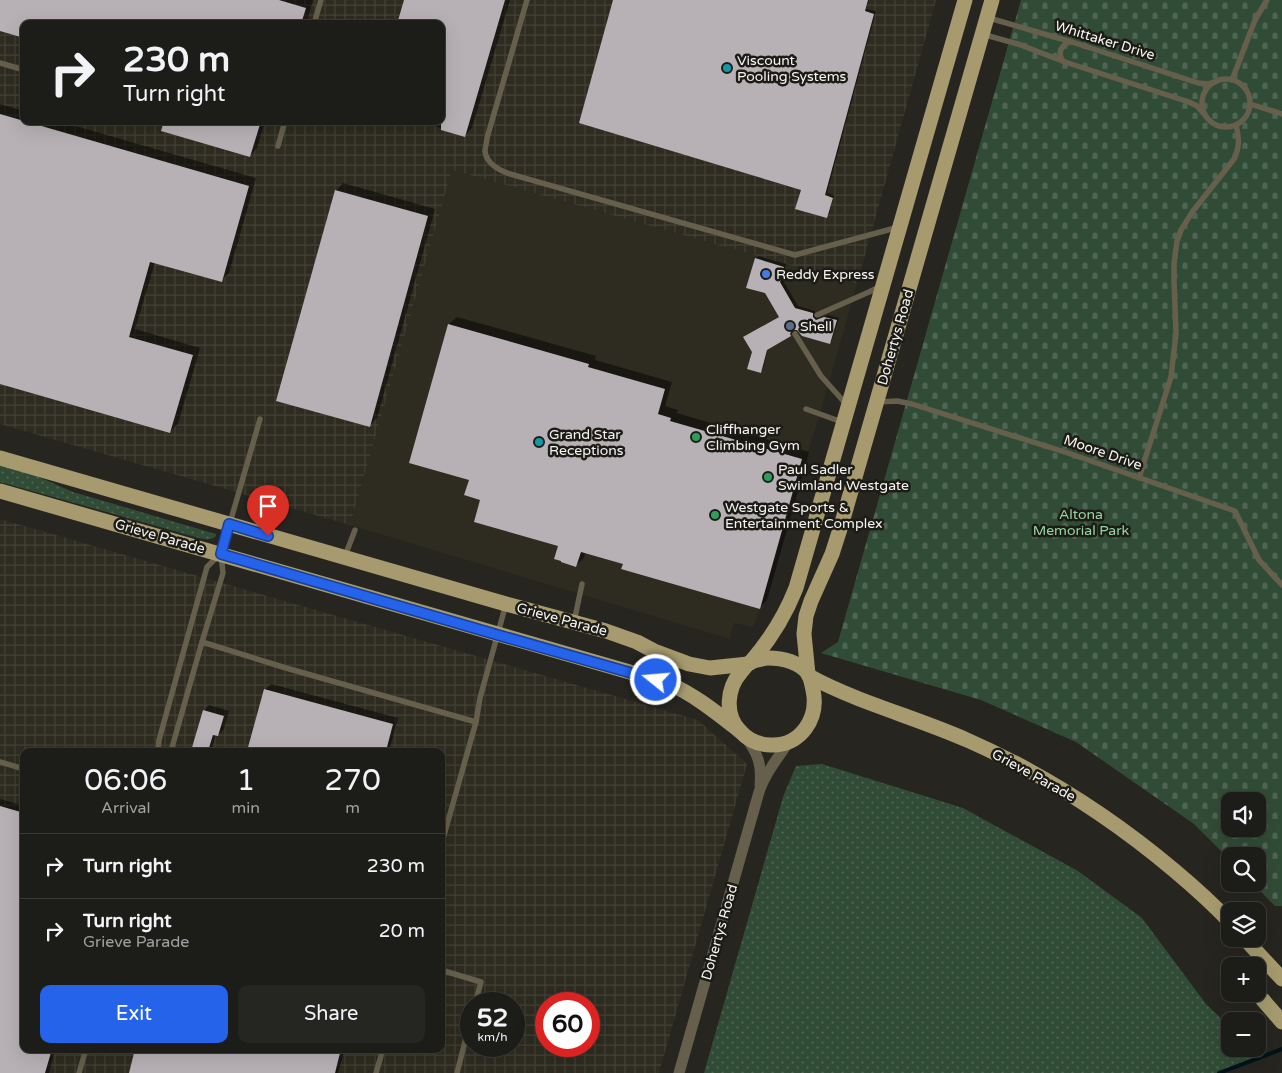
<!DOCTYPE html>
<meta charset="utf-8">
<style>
:root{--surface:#1c1c18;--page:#252521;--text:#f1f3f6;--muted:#a0a1a2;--line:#3a3a37;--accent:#2563eb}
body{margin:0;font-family:"Varela Round",sans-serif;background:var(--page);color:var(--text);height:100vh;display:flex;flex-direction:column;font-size:19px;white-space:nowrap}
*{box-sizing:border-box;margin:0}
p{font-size:16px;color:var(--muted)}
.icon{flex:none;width:28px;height:28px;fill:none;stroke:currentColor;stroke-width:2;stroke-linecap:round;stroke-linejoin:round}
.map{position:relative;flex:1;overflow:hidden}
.sheet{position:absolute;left:20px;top:748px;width:425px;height:305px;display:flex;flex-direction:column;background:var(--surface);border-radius:10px;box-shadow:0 5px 20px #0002,0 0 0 1px var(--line)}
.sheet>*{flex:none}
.hud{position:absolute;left:20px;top:20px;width:425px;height:105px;border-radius:10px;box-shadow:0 5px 20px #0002,0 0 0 1px var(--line);background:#1c1c18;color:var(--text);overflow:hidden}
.controls{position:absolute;left:1221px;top:792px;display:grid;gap:10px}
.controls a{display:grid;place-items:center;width:45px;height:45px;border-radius:10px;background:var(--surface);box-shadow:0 5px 20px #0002,0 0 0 1px var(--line);font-size:25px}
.speed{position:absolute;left:460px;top:992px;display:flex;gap:10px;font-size:25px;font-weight:700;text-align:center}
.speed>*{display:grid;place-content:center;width:65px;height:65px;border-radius:50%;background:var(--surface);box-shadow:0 5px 20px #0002,0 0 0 1px var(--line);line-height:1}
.speed small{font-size:12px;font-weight:400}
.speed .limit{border:8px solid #d22;background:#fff;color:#111}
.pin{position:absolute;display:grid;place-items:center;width:42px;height:42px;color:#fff;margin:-51px -21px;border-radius:50% 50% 50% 0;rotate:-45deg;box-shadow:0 0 5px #0007}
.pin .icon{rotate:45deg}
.me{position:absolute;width:55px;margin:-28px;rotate:287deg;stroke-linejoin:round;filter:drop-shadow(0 0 4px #0008)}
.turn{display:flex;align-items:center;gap:18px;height:105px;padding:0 20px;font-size:22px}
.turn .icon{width:65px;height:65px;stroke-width:2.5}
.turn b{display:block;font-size:35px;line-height:42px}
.eta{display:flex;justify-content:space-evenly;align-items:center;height:85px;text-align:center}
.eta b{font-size:30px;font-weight:600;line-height:35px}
.primary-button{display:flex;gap:10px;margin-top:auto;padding:10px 20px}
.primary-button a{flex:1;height:58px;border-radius:10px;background:var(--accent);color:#fff;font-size:20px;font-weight:600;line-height:58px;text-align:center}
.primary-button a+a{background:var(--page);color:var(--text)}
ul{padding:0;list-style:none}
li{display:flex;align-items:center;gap:15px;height:65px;padding:0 20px;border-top:1px solid var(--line)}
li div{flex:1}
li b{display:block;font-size:19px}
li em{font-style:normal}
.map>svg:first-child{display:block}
</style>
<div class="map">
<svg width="1282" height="1073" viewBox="0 0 1282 1073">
<defs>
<pattern id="industrial-grid" width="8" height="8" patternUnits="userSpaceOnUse" patternTransform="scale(1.25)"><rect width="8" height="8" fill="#2e2b20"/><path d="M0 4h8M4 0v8" fill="none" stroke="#434036"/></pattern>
<pattern id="grass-dots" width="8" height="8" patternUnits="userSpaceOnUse" patternTransform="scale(1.25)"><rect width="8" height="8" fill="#314c36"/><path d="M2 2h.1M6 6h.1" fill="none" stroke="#4f6654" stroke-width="1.8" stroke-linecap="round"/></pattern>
<pattern id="cemetery-stones" width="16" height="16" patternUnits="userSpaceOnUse" patternTransform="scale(1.25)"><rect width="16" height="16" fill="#314c36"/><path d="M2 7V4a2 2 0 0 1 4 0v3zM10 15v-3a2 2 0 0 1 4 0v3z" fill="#4f6654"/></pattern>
</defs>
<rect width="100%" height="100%" fill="#262520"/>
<polygon fill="#2e2b20" points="452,170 857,284 824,400 760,609 753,627 734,623 730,639 350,525 438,215"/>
<g fill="url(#industrial-grid)" fill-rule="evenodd">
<path d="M0 0H936L857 284 452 170 350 525 0 424ZM24 24H441V121H24Z"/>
<path d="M0 519 698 720 747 764 659 1073H0ZM24 751H441V1049H24ZM471 1004H514V1046H471ZM546 1004H589V1046H546Z"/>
</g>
<g fill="url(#grass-dots)">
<path d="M0 464 23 470 73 492 216 534V536C212 541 205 539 199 538L0 482Z"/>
<polygon points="822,764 963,808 1078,871 1142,918 1206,1004 1230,1027 1230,1049 1253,1049 1262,1057 1219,1073 704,1073 783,797 796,766"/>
</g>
<path fill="url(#cemetery-stones)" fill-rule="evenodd" d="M1021 0H1282V906H1275L1253 884H1258V856H1230V860L1194 824 1076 742 981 700 821 653 838 642ZM1230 801H1258V829H1230Z"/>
<g fill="#0007">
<polygon points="0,0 313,0 306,24 24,24 0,30"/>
<polygon points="406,0 510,0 472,128 465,135 417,121 441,121 441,24"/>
<polygon points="614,0 869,0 866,9 876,11 827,193 834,195 829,214 826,216 803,189"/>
<polygon points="0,104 24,111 24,121 58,121 256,178 229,273 221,281 155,262 135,329 200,348 178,424 170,431 0,382"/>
<polygon points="165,121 265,121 257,148 250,156"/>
<polygon points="343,183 435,209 377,418 369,426 336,191"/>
<polygon points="758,256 786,264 782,279 798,306 815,311 815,315 819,318 828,315 839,318 832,340 830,343 800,330 793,329 793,332 790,335 768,347 763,369 760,372 753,352 745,337 780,316 756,259"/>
<polygon points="457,317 596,356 595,360 672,382 665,406 678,410 677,413 809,452 767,600 759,608 624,563 585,552 584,558 576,565 559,545 481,499 470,479 410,462 449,324"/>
<polygon points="271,684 398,718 389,751 248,751 265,690"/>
<polygon points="209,705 229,711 224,729 218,735 216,734 211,751 192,751 204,711"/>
<polygon points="0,799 24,806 24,1049 55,1049 49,1073 0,1073"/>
<polygon points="137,1049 345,1049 338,1073 130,1073"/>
</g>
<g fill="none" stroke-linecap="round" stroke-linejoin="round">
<polyline stroke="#02121a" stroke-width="4" points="1219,1073 1282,1049"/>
</g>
<g fill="#b7b1b5">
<polygon points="0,0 279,0 306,8 301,24 24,24 24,38 0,31"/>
<polygon points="404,0 505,0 465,137 441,130 441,24 397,24"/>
<polygon points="613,0 868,0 865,11 874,14 825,195 833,198 827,218 795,209 801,190 579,123"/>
<polygon points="0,114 249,186 222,282 150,262 129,337 193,355 170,433 0,384"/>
<polygon points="164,121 261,121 250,157 161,131"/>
<polygon points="335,190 428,216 370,427 276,401"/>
<polygon points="755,258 784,267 780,282 795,308 813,313 813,317 816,320 824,317 837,320 830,344 802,336 797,330 792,330 790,334 791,336 767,350 761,373 747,369 752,352 743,337 779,317 765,293 746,288"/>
<polygon points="448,324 589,364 588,367 665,389 658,414 671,418 670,421 802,459 760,609 621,569 623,564 581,552 576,567 561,562 561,561 554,559 558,546 474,522 480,500 464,495 469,480 409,463"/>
<polygon points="264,689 393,724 386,751 247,751"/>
<polygon points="203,710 224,716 218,736 213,735 208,751 191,751"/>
<polygon points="0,806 24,813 24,1049 52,1049 45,1073 0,1073"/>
<polygon points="135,1049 341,1049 335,1073 129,1073"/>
</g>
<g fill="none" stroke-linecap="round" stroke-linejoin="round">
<g stroke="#655f4b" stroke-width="5.5">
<path d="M527 0 487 138C487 142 485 147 485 151 486 163 497 169 507 173L795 255 899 227"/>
<polyline points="989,18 1072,42 1198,83 1208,84 1215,82"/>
<polyline points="314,24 321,0"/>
<polyline points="982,34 1018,44 1065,62 1189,102 1197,106 1204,114"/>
<path d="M1063 61C1057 53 1061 45 1070 42"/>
<polyline points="0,63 24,70"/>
<circle cx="1226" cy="103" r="24"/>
<polyline points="1232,80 1255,20 1267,0"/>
<polyline points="1250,104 1282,114"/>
<polyline points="278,146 285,121"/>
<polyline points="817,315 869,292 881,286"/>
<polyline points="795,334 821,376 846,404"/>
<polyline points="878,402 897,401 912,404 1068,453 1235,511 1259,560 1282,585"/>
<polyline points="806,409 842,422"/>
<path d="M1139 478 1171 377 1176 334 1174 281V264L1177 241 1181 230 1193 211 1234 159C1240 147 1239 138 1236 125"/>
<polyline points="345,556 355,530"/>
<polyline points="574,622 582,584"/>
<polyline points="202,642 286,668 476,722"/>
<polyline points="158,751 159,740 207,567 219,555"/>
<polyline points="171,751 202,642 223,573 221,554 260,419"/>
<polyline points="0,762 24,769"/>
<polyline points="441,846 476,722 480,698 506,604"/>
<polyline points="441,970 481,982 475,1004"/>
<polyline points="79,1073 86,1049"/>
<polyline points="376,1073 383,1049"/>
<polyline points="457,1073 471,1018"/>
</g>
<g stroke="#655f4b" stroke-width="11">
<path d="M746 738C758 753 762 766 760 785"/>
<path d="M679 1073 759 792C765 774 777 759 788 743"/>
</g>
<g stroke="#a69a6e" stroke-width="15">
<polyline points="0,458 506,604 606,631 637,642 654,651 689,664 710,668 748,664"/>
<path d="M0 491 668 683C695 695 717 713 740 731"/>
<path d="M768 658C782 658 801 662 809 675 811 680 812 685 813 690 819 718 801 746 771 745 759 745 748 740 740 731 724 715 727 688 741 672 744 669 746 665 749 663 755 660 762 659 768 658Z"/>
<path d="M750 663C770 640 785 616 796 588L965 0"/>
<polyline points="808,674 804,634 806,616 811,601 832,554 841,526 992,0"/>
<path d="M809 676C859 703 915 717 967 740 1042 773 1112 818 1175 871 1194 887 1213 904 1230 922"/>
<polyline points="1245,939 1282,979"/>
<polyline points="1263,1000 1282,1022"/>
</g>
</g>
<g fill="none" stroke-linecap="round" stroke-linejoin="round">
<defs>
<polyline id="route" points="268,536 229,524 221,554 498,635 656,680"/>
</defs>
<use href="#route" stroke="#184099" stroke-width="12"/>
<use href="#route" stroke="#2563eb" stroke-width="9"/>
</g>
<g fill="#0f9aa8" stroke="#1c1b16" stroke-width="2">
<circle cx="727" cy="68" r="5"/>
<circle cx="539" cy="442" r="5"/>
</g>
<circle fill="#3f7fe0" stroke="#1c1b16" stroke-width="2" cx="766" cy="274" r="5"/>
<circle fill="#5c6f8a" stroke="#1c1b16" stroke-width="2" cx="790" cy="326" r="5"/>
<g fill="#2e9e5b" stroke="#1c1b16" stroke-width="2">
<circle cx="696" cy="437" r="5"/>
<circle cx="768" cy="477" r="5"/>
<circle cx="715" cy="515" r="5"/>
</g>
<g text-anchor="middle" stroke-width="5" stroke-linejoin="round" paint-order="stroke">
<g font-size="14" fill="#f6f5f2" stroke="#1c1b16">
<text transform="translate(1105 40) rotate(17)" y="5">Whittaker Drive</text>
<text transform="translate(895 337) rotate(-74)" y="5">Dohertys Road</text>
<text transform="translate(1103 452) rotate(19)" y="5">Moore Drive</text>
<text transform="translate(160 536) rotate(16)" y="5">Grieve Parade</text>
<text transform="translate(562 619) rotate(15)" y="5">Grieve Parade</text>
<text transform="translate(1034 775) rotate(29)" y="5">Grieve Parade</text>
<text transform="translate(719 932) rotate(-74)" y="5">Dohertys Road</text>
</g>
<g font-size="14" fill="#f6f5f2" stroke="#1c1b16" text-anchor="start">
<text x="737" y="65">Viscount<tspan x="737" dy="16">Pooling Systems</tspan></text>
<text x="776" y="279">Reddy Express</text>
<text x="800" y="331">Shell</text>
<text x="706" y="434">Cliffhanger<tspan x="706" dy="16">Climbing Gym</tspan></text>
<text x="549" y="439">Grand Star<tspan x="549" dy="16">Receptions</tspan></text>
<text x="778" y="474">Paul Sadler<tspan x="778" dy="16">Swimland Westgate</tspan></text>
<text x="725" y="512">Westgate Sports &amp;<tspan x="725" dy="16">Entertainment Complex</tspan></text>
</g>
<g font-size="14" fill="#94d8a2" stroke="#1c1b16">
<text x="1081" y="519">Altona<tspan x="1081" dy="16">Memorial Park</tspan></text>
</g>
</g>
</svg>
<div class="controls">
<a><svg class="icon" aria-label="sound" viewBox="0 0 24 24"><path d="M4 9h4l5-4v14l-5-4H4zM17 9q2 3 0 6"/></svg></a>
<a><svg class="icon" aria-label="search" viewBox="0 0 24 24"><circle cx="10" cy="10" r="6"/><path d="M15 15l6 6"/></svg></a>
<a><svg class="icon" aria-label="layers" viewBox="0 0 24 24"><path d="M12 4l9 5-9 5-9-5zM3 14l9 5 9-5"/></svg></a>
<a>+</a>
<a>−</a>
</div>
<div class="speed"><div>52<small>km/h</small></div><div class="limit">60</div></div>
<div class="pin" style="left:268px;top:536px;background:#d93025"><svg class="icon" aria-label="arrive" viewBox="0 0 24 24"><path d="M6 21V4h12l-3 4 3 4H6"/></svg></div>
<svg class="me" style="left:656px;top:680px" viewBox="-20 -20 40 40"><circle r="17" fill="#2563eb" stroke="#fff" stroke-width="3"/><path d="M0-11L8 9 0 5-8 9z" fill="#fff"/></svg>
<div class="hud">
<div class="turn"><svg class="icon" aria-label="right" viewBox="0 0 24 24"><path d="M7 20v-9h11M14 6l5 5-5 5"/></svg><div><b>230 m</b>Turn right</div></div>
</div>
<section class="sheet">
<div class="eta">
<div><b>06:06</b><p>Arrival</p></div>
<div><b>1</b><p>min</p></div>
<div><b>270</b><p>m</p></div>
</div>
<ul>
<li><svg class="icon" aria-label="right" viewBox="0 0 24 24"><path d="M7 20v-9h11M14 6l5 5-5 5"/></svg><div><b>Turn right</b></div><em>230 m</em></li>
<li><svg class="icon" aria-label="right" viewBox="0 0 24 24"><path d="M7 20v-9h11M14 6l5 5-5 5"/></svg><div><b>Turn right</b><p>Grieve Parade</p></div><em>20 m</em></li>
</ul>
<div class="primary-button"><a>Exit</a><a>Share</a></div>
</section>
</div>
